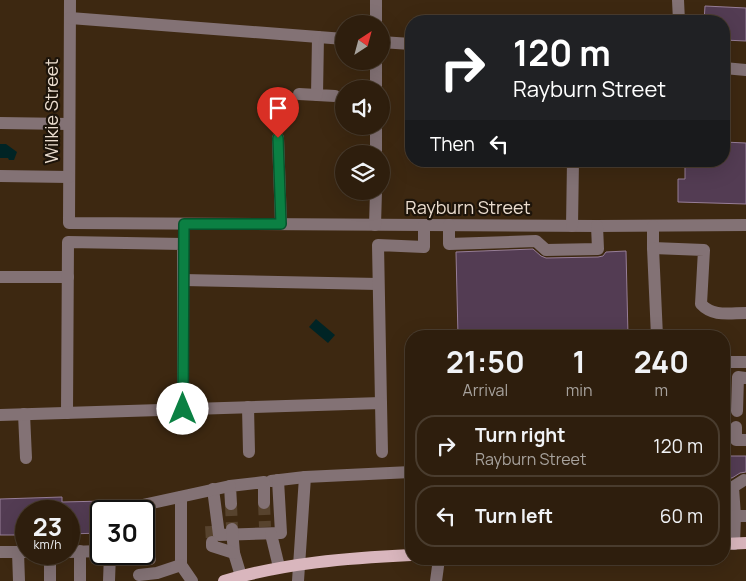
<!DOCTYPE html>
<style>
:root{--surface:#2e1e0d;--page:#3a2b1b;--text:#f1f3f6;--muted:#a7a29d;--line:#493c2e}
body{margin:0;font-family:Manrope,sans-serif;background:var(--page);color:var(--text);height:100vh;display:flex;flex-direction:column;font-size:19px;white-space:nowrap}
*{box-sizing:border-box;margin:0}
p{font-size:16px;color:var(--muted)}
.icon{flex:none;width:28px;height:28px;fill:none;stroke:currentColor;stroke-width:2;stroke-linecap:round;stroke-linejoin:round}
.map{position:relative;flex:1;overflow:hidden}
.drawer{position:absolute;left:405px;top:330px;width:325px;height:235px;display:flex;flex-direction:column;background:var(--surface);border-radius:20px;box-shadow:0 5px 20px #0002,0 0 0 1px var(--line)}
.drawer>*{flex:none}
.top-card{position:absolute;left:405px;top:15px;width:325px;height:152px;border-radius:20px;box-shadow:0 5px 20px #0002,0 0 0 1px var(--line);background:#202124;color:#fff;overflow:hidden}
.needle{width:32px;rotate:36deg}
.tools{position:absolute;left:335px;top:15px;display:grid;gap:10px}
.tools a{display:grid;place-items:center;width:55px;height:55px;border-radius:50%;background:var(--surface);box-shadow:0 5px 20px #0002,0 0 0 1px var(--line);font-size:25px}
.speed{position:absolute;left:15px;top:500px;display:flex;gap:10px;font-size:25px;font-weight:700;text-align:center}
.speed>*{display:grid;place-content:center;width:65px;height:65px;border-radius:50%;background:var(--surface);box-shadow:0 5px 20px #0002,0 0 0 1px var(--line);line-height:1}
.speed small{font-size:12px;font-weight:400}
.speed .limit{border:2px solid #111;border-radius:8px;background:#fff;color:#111}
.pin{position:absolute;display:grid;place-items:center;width:42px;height:42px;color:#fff;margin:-51px -21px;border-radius:50% 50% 50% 0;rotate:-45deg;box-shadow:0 0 5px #0007}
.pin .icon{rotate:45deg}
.me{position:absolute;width:55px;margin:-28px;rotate:0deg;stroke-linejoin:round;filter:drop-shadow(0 0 4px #0008)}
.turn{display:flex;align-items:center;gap:18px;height:105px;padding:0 25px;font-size:22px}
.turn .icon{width:65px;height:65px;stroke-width:2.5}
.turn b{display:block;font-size:35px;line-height:42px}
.then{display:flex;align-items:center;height:48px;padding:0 25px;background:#0003;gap:10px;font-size:19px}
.eta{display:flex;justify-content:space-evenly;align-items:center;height:85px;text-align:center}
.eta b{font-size:30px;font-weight:700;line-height:35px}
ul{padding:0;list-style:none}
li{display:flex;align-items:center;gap:15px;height:62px;margin:0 10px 8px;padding:0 15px;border:2px solid var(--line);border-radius:20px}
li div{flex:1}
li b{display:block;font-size:19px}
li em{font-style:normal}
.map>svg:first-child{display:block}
</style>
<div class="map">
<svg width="746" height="581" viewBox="0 0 746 581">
<rect width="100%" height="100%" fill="#3d2811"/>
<g fill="#002425">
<polygon points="0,144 6,144 17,152 14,160 9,160 8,158 0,158"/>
<polygon points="316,319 335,335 328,343 309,327"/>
</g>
<g fill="#533c53" stroke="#977e98">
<polygon points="705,6 746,8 746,41 724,40 724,21 704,21"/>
<polygon points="724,142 746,143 746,204 678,202 678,179 685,179 685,161 724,161"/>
<polygon points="533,249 541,256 546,258 598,257 603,256 606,252 626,251 628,336 458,336 456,252"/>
<polygon points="724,456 746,456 746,472 740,473 732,478 724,478"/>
<polygon points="62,497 62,502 105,501 105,511 101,511 101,533 69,534 69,511 26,511 26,535 0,535 0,499"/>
</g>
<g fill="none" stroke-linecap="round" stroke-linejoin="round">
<g stroke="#57432e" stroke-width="12" stroke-dasharray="12 6" stroke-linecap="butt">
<polyline points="264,503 265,527"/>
<polyline points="231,504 232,529"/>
<polyline points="211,526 212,542"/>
</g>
<g stroke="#837275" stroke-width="12">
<polyline points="70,0 69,223 597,226 746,225"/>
<polyline points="678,0 679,21"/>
<polyline points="70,18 344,39"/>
<polyline points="376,24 376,0"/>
<polyline points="318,37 317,95 335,96"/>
<polyline points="381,42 411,44"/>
<polyline points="724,68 746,70"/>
<polyline points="376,89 376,61"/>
<polyline points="299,94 317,95"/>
<polyline points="0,123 69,124"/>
<polyline points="278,138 281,224"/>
<polyline points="376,154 376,126"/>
<polyline points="0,176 69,177"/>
<polyline points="375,225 376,191"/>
<polyline points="449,225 449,244 536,241 546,250 598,249 597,226"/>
<polyline points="572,226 573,161"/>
<path d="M653 226V248L704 250 701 304C713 317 729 313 746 313"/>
<polyline points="653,248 657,336"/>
<polyline points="0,277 68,277"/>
<polyline points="183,280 378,284"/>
<polyline points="724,362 746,362"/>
<polyline points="381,403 378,245 424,247 424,225"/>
<polyline points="248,407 249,452"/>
<polyline points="737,411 738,377 746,378"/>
<polyline points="67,413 68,242 183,244 183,409"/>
<polyline points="24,414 26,458"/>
<polyline points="0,415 381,403 382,452"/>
<polyline points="736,427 736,440 746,440"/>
<polyline points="271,481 305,477"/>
<polyline points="213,489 219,535 281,533 278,480"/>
<polyline points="181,497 181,565 192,581"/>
<polyline points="149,504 150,559"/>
<polyline points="231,504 230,486 264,482 264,503"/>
<polyline points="115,511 230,486"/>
<polyline points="735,516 733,487 744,480"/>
<polyline points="232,529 234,553 241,576"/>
<polyline points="271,534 279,567"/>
<polyline points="212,542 212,546 234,553"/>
<polyline points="734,544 735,516 746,516"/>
<polyline points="80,551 80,581"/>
<polyline points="0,552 25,552"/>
<polyline points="18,552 19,581"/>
<polyline points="69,552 101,551"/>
<polyline points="135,554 135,559"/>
<polyline points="139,575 157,573 181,565"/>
<polyline points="50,581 50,554"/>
<polyline points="109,581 110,554"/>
<polyline points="298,581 305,477 411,472"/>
<polyline points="436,581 439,559"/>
</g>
<g stroke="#d9b6bd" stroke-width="12">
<polyline points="724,544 746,543"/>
<path d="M224 581C285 563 347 558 411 555"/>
</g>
</g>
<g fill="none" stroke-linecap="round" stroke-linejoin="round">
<defs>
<polyline id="route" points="183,409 184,224 281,224 278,138"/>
</defs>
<use href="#route" stroke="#07532c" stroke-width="12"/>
<use href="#route" stroke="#0b8043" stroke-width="9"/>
</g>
<g text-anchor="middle" stroke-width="4.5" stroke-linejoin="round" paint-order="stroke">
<g font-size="18" fill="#ebddcf" stroke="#1d140a">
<text transform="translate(52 111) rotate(-90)" y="6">Wilkie Street</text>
<text x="468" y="214">Rayburn Street</text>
</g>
</g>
</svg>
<div class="tools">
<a><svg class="needle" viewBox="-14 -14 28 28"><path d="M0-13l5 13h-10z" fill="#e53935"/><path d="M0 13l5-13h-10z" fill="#a7a29d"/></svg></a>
<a><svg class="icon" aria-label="sound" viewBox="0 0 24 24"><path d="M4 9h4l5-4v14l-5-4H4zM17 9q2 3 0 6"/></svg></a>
<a><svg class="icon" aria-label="layers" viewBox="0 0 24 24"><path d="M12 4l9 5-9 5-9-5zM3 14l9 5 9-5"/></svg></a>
</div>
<div class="speed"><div>23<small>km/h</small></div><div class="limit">30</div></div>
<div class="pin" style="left:278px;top:138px;background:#d93025"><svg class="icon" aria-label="arrive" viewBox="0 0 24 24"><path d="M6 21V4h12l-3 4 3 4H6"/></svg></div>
<svg class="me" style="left:183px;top:409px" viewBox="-20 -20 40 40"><circle r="19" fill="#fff"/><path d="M0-13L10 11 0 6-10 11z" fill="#0b8043"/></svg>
<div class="top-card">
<div class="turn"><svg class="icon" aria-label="right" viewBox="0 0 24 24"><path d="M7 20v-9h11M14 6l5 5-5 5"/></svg><div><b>120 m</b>Rayburn Street</div></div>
<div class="then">Then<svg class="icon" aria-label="left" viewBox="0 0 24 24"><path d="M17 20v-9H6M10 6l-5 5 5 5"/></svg></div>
</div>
<section class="drawer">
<div class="eta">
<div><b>21:50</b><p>Arrival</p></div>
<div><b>1</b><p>min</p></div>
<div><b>240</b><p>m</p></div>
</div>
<ul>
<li><svg class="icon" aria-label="right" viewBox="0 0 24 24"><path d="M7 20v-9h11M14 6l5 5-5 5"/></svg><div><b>Turn right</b><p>Rayburn Street</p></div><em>120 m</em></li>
<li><svg class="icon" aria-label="left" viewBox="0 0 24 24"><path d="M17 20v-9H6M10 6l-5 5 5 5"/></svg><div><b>Turn left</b></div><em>60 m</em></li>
</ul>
</section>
</div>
